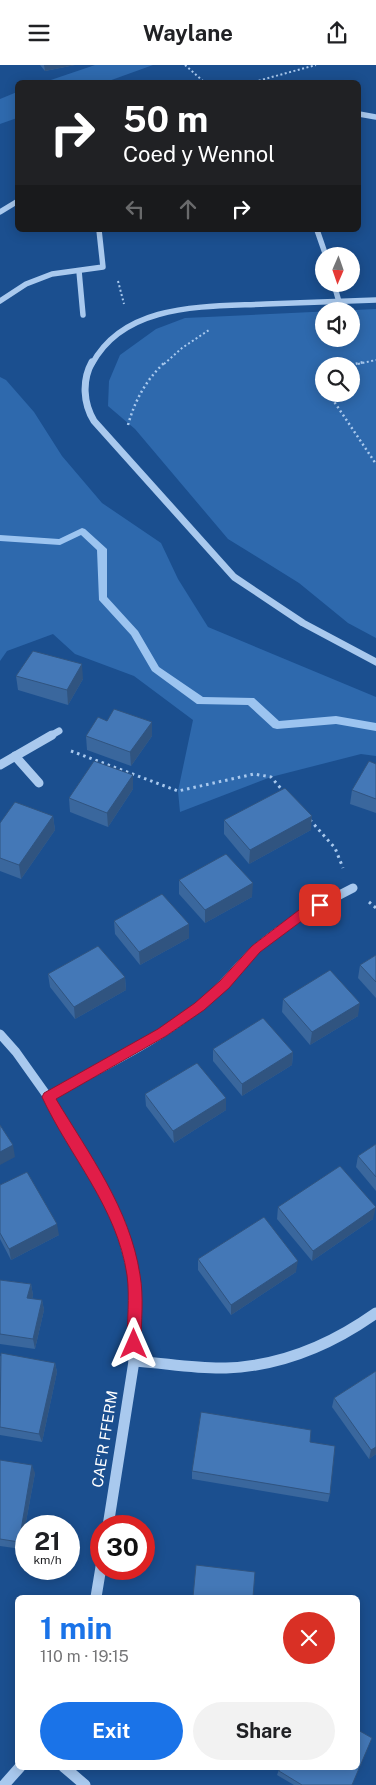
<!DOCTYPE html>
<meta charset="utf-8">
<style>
:root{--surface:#fff;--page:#f2f2f2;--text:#202124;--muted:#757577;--accent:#1a73e8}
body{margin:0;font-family:"Public Sans",sans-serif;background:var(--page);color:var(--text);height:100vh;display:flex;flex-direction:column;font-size:19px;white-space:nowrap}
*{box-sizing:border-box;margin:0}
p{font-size:16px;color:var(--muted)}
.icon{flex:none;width:28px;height:28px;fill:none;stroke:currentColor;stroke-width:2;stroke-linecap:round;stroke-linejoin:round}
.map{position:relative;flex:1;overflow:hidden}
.details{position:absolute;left:15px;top:1530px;width:345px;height:175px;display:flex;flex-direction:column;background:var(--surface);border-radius:8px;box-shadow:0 2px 12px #0003}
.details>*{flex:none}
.hud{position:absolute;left:15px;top:15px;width:346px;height:152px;border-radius:8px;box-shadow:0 2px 12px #0003;background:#202124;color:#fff;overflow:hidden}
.needle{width:32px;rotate:182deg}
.controls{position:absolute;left:315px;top:182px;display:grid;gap:10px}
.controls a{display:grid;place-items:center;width:45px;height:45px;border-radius:50%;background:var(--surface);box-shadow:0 2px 12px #0003;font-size:25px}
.speed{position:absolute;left:15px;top:1450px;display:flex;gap:10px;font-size:25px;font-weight:700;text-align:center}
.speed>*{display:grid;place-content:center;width:65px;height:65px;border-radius:50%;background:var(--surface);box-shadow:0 2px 12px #0003;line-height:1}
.speed small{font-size:12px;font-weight:400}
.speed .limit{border:8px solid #d22;background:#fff;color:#111}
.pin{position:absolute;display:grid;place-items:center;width:42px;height:42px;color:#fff;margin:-21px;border-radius:10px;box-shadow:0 2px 8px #0006}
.me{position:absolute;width:55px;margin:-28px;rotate:0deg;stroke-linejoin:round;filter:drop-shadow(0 0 4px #0008)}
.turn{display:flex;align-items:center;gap:18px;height:105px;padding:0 25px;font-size:22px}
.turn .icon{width:65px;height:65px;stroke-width:2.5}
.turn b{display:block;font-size:35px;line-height:42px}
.lanes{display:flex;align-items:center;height:48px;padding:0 25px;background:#0003;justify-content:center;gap:25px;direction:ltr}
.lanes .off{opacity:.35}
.round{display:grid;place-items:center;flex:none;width:52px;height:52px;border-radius:26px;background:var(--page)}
.headline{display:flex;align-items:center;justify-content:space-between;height:85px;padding:0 25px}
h1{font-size:30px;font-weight:700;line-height:38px;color:var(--accent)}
.cta{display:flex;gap:10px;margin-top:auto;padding:10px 25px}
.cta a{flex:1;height:58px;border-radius:30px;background:var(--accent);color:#fff;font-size:20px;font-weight:700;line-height:58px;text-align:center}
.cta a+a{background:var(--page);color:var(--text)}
header{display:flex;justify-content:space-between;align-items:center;height:65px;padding:0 25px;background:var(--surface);font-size:22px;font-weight:700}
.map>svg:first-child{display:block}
</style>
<header><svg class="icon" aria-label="menu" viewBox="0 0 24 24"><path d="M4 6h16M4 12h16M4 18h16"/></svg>Waylane<svg class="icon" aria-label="share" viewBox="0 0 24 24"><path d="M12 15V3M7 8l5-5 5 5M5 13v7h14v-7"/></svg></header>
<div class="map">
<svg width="376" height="1720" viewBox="0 0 376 1720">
<rect width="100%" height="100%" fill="#1b4f8f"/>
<g fill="#2e69ad" fill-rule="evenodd">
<polygon points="95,0 153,0 106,17 45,17"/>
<polygon points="17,27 17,53 0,59 0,34"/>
<path d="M376 244V573L348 558 299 518 228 474 135 364 108 341 109 316 120 290 156 264 185 253ZM351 246V274H324V246ZM351 301V329H324V301Z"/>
<polygon points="0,312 6,315 34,347 62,391 102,438 161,478 178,514 208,562 376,632 376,691 361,689 271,712 180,747 178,726 193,655 134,611 75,589 53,569 7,586 0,596"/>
</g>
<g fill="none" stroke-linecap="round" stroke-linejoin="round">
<polygon fill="#9cc4f0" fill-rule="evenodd" points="82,463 85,464 107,484 107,532 138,566 159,602 203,632 254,633 279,656 336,651 376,658 376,666 336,659 277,664 273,663 248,640 197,639 152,606 131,570 99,535 97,485 81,470 60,480 0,476 0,470 59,474"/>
<g stroke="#a9c9ee" stroke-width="2" stroke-dasharray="2 2.5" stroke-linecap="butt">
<polyline points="185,0 203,16 214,18"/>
<polyline points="250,18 316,0"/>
<polyline points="118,216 124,239"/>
<polyline points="164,299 182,283 209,265"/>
<polyline points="358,299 376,295"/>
</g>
<g stroke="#a9c9ee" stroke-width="2.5" stroke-dasharray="2 3" stroke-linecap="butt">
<polyline points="346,301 364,297"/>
<polyline points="324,312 319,315 324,322"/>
<polyline points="329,329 376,399"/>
<path d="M128 360C135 335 146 315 165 297"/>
</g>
<g stroke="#a9c9ee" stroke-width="3" stroke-dasharray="2.5 4" stroke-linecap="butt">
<polyline points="71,686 178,726 254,709 271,712 284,727"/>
<polyline points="310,755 335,783 343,803"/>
<polyline points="369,837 376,843"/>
</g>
<g stroke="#a9c9ee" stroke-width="5.5">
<polyline points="359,49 376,52"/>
<polyline points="0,147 18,136"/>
<polyline points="317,165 326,191"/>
<polyline points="79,206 83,250"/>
<polyline points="334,219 339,237"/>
<polyline points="0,236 26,219 52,209 103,202 99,165"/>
<path d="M92 299C125 237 206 242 266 239 303 238 339 236 376 235"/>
</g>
<g stroke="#a9c9ee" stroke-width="7">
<path d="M92 297C82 315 83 338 94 356L234 512 303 558 376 597"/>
<polyline points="50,671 59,666"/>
</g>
<g stroke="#a9c9ee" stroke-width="9">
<polyline points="15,691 39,718"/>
<polyline points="0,700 52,670"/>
<polyline points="0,969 16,987 48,1032 110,1138"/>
<path d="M48 1032C99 1003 155 978 201 940 222 923 237 901 257 883 287 857 318 841 353 823"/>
</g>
<g stroke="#a9c9ee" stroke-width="11">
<path d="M134 1296C165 1298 196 1304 226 1303 282 1301 331 1280 376 1248"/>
<polyline points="108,1461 134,1296 134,1210 120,1159 109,1136"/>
<polyline points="96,1532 101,1502"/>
<polyline points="64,1702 85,1720"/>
<polyline points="4,1720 20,1702"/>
</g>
</g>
<g fill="#3a679d">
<polygon points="40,0 75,0 45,6"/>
<polygon points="16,611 83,614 68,640 18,625"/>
<polygon points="107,656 152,671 131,701 87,685 86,671"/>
<polygon points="376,699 376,748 350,739 352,725"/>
<polygon points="133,724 108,762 70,747 69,733"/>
<polygon points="53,751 55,765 21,814 0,806 0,758"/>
<polygon points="224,755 311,765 249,799 224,769"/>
<polygon points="179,815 252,832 205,858 179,829"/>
<polygon points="114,856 189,859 189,873 140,900 115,869"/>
<polygon points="376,890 376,933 358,913 360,900"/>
<polygon points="48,909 125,912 126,925 75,954 50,922"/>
<polygon points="283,934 358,951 310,980 282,947"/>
<polygon points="213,984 293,987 292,1000 242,1031 213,996"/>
<polygon points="145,1029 226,1033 226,1045 174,1078 146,1041"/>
<polygon points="376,1079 376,1126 356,1102 358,1091"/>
<polygon points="0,1120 59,1170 11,1195 0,1174"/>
<polygon points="278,1142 373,1154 312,1196 277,1154"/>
<polygon points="198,1194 296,1207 231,1250 198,1205"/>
<polygon points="0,1215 31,1219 33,1230 32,1234 42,1235 44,1245 35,1284 0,1279"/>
<polygon points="0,1291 55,1298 57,1307 42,1377 0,1370"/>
<polygon points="376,1306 376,1389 369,1394 332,1342 334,1333"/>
<polygon points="310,1377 330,1429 328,1437 192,1414 192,1406"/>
<polygon points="0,1395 35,1408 21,1484 0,1481"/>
<polygon points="280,1702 352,1720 294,1720 277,1710"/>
</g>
<g fill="#305480">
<polygon points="44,0 75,0 45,6"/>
<polygon points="82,599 83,614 68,640 67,625"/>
<polygon points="152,657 152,671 131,701 130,687"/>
<polygon points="133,710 133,724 108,762 107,748"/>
<polygon points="53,751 55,765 21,814 19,800"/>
<polygon points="312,751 311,765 249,799 250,785"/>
<polygon points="253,818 252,832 205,858 205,845"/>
<polygon points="189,859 189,873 140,900 139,887"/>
<polygon points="125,912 126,925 75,954 74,942"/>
<polygon points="360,938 358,951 310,980 312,967"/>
<polygon points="293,987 292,1000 242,1031 242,1019"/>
<polygon points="226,1033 226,1045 174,1078 173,1066"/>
<polygon points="13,1080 15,1092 0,1100 0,1087"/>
<polygon points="376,1142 373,1154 312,1196 313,1186"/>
<polygon points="57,1159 59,1170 11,1195 9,1184"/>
<polygon points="298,1196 296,1207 231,1250 231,1240"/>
<polygon points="31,1219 33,1230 30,1243 27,1233"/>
<polygon points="42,1235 44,1245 35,1284 33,1274"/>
<polygon points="55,1298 57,1307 42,1377 39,1369"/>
<polygon points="376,1382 376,1389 369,1394 371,1385"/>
<polygon points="32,1400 35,1408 21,1484 19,1477"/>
</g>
<g fill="#4478b7" stroke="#305480">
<polygon points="33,586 82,599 67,625 16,611"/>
<polygon points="114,644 152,657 130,687 86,671 98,652 107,656"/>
<polygon points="94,696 133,710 107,748 69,733"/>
<polygon points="369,696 376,699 376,734 352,725"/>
<polygon points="285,723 312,751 250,785 224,755"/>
<polygon points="15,737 53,751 19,800 0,793 0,758"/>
<polygon points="226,789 253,818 205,845 179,815"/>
<polygon points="162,829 189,859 139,887 114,856"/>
<polygon points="98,881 125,912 74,942 48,909"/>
<polygon points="376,890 376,917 360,900"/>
<polygon points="330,905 360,938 312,967 283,934"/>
<polygon points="263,953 293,987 242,1019 213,984"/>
<polygon points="197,998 226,1033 173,1066 145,1029"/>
<polygon points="0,1060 13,1080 0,1087"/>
<polygon points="376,1079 376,1112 358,1091"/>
<polygon points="340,1101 376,1142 313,1186 278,1142"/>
<polygon points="27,1107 57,1159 9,1184 0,1168 0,1120"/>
<polygon points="264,1152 298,1196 231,1240 198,1194"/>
<polygon points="0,1215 31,1219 27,1233 42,1235 33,1274 0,1269"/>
<polygon points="1,1288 55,1298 39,1369 0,1362"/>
<polygon points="376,1306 376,1382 371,1385 334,1333"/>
<polygon points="201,1347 311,1365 310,1377 335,1381 330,1429 192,1406"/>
<polygon points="0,1395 32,1400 19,1477 0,1474"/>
<polygon points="196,1500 255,1507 253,1532 193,1532"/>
<polygon points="358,1665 372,1673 352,1720 302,1720 279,1706 280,1702 358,1702"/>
</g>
<path fill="#e11d48" stroke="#92132f" d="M320 835 324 837 325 840 324 843 307 852 260 887 229 923 204 945 166 971 56 1034C89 1089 130 1144 140 1210 144 1232 141 1257 141 1279L139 1284 134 1286 129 1284 127 1279C127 1257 130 1232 127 1210 117 1142 70 1092 42 1032L44 1028 158 964 195 938 220 916 252 881 299 845Z"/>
<g text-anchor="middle" stroke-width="4" stroke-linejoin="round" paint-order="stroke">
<g font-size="15" fill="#fff" stroke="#1b4f8f">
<text transform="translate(105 1374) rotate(-81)" y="5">CAE'R FFERM</text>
</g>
</g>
</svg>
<div class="controls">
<a><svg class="needle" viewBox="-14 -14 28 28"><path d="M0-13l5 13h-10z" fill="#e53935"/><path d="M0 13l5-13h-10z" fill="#757577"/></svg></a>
<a><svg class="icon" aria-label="sound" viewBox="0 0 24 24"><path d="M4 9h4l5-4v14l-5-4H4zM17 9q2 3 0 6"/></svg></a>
<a><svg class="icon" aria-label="search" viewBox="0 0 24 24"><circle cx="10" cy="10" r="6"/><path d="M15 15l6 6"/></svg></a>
</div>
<div class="speed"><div>21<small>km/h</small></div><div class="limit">30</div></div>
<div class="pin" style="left:320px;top:840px;background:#d93025"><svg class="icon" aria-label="arrive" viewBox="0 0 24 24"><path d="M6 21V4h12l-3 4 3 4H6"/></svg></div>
<svg class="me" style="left:134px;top:1279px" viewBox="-20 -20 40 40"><path d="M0-17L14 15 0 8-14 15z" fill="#e11d48" stroke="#fff" stroke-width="4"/></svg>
<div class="hud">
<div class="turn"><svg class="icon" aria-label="right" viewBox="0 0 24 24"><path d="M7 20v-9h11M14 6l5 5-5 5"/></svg><div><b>50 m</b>Coed y Wennol</div></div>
<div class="lanes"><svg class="icon off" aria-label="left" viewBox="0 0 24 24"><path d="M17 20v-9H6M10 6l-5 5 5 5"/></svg><svg class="icon off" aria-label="ahead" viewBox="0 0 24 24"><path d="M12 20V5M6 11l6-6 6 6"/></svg><svg class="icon" aria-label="right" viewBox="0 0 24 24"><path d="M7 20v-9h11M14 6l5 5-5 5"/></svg></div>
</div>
<section class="details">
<div class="headline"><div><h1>1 min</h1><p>110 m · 19:15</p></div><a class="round" style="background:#d93025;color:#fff"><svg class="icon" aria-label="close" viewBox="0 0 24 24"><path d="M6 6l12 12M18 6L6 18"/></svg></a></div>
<div class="cta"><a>Exit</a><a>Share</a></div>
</section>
</div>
